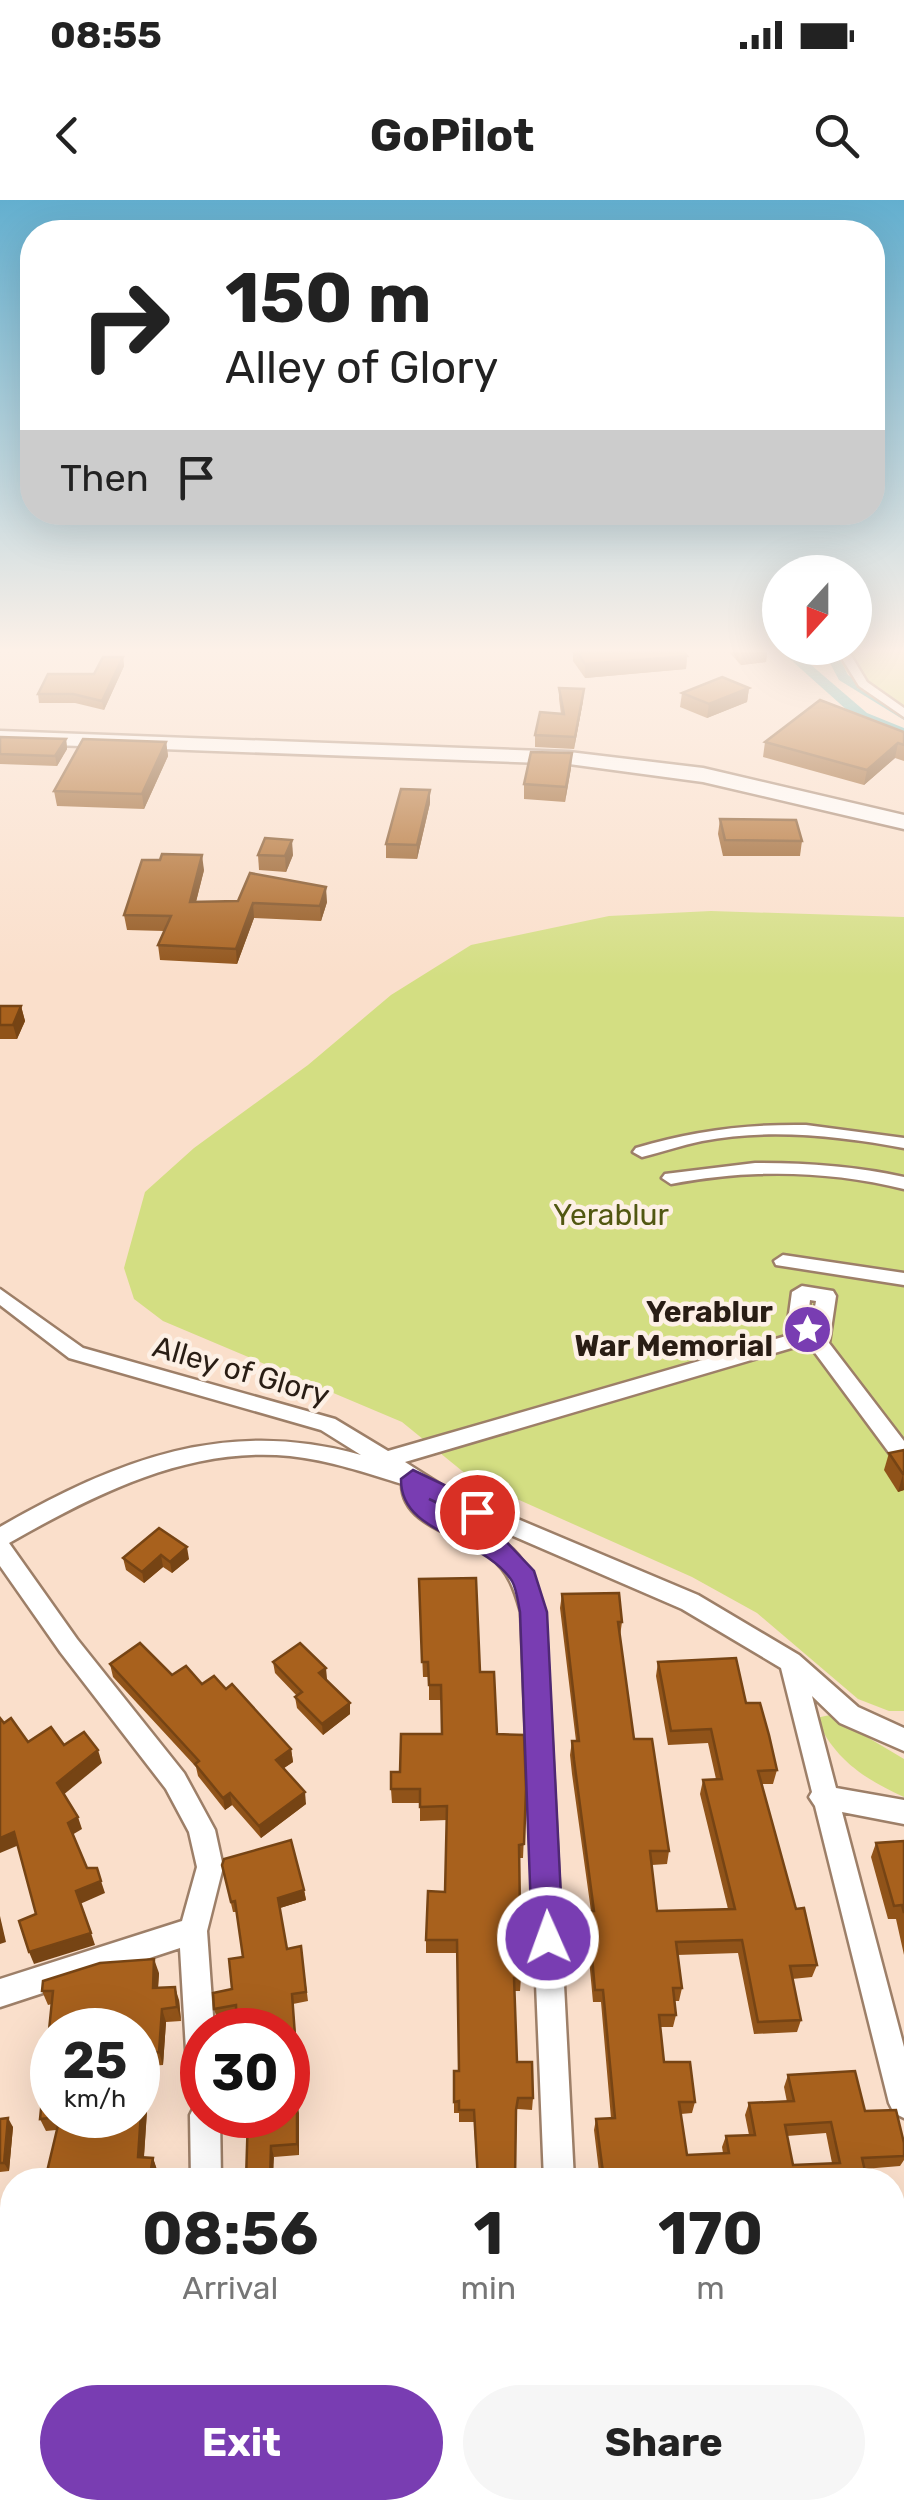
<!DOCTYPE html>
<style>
:root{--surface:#fff;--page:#f6f6f6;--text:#222;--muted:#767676;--accent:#793db2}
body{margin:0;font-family:Rubik,sans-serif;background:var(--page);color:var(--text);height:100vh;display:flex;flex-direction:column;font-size:38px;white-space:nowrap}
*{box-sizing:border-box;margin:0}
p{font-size:32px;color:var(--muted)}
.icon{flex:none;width:55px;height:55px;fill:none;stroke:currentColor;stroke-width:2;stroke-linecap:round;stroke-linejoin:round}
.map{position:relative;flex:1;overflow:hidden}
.drawer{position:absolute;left:0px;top:1968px;width:905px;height:352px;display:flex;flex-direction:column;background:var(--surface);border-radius:40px 40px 0 0;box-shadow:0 10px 40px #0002}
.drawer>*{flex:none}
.guide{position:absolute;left:20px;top:20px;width:865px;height:305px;border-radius:40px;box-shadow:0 10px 40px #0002;background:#fff;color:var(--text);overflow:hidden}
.needle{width:65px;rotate:201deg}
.fabs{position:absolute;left:762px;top:355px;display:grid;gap:20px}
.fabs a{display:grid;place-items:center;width:110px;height:110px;border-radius:50%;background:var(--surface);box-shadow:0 10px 40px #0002;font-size:50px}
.speed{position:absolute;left:30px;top:1808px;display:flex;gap:20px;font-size:50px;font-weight:700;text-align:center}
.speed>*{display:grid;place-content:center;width:130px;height:130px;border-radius:50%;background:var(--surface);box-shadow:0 10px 40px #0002;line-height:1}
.speed small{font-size:25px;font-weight:400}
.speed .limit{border:15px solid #d22;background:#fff;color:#111}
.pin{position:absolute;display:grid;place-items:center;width:85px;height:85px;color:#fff;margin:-42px;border:5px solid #fff;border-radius:50%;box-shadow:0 2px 10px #0007}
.me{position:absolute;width:110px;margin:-55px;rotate:358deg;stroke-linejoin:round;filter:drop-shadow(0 0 8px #0008)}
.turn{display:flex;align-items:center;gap:35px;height:210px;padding:0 40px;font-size:45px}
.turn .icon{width:130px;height:130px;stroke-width:2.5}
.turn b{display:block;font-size:70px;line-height:85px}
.then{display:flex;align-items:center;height:95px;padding:0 40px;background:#0003;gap:20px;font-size:38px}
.eta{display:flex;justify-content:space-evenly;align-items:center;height:170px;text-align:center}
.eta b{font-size:60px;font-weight:700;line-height:70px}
.cta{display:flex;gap:20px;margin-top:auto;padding:20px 40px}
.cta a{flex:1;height:115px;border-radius:60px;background:var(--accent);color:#fff;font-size:40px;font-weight:700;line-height:115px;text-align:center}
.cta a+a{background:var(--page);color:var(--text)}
.status{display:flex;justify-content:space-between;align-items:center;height:70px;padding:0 50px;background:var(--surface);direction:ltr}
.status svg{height:28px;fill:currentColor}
header{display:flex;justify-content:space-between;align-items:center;height:130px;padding:0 40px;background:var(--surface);font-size:45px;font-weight:700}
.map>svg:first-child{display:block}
</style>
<div class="status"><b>08:55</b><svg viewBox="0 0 49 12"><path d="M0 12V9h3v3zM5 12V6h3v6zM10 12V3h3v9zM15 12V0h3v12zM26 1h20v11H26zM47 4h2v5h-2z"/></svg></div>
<header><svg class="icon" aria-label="back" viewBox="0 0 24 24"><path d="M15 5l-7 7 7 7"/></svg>GoPilot<svg class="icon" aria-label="search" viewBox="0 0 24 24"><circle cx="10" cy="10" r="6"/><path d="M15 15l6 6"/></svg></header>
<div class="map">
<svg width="904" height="2319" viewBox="0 0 904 2319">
<rect width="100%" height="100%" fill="#fadfcb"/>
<g fill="#d3de82">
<polygon points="813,452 904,452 904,506"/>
<polygon points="711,711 904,717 904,1511 889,1511 858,1499 757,1413 692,1377 472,1279 402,1222 163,1121 134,1099 124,1068 145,992 194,948 308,865 391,795 471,745 609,716"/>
<path d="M830 1515 904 1559V1597C863 1578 835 1560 816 1518Z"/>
</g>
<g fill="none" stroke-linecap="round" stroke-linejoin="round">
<g fill="#3ca7aa" fill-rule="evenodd">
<polygon points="782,452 796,452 867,513 904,528 904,537 857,519"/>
<polygon points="824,452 836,452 848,475 904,510 904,520 839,480"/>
</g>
<defs>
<g id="street">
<polygon points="838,452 849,452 867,482 904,508 904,517 859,486"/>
<path d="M806 925 904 938V948C838 936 769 928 702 941 682 945 662 952 642 957L633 952 636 948C692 931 746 924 806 925Z"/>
<path d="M755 963C806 963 855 966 904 977V989C828 970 748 969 671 984L662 978 665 974Z"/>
<polygon points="783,1055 904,1073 904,1085 776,1065 774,1061"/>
<path d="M802 1086 833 1091 836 1096 829 1143 904 1241V1264L896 1262 813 1150 795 1147 405 1262 451 1291 698 1395 799 1455 858 1507 904 1528V1551L840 1523 812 1496 836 1588 904 1600V1624L842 1612 904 1847V1918L894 1913 889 1903 815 1606 809 1597 812 1592 781 1468 682 1409 430 1300C453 1320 482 1326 506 1344 528 1360 536 1387 545 1412L574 1980H544L521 1412C515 1391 509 1371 490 1357 463 1335 402 1327 402 1284 366 1273 329 1260 290 1256 189 1246 95 1294 9 1343L77 1439 184 1573 215 1630 223 1667 207 1731 214 1830H202V1881L192 1877 187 1867 180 1748 0 1807V1779L182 1721 197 1667 189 1632 166 1589 61 1453 0 1366V1327C117 1260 226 1217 361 1255L321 1230 69 1158 0 1105V1089L83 1148 335 1219 388 1251 786 1136 792 1092ZM810 1100 816 1101 810 1136 806 1135Z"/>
<polygon points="202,1901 202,1915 220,1915 221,1980 191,1980 190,1915 195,1905"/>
<polygon points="153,2308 187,2308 186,2319 152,2319"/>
<rect x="559" y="2308" width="34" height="11"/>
</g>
<polygon id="highway" points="0,531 569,552 703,568 904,615 904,629 703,582 569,564 0,543"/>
</defs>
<use href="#street" stroke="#9d7f68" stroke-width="5"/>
<use href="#highway" stroke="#9d7f68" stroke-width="5"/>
<use href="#street" fill="#fff" fill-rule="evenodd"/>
<use href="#highway" fill="#fff" fill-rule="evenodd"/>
</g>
<g fill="#905319" fill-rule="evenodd">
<polygon points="573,452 684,452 687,456 686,469 585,478 573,461"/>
<polygon points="729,452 767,452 766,462 741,465"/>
<polygon points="123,457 124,466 104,510 75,503 39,503 38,494 94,474"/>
<polygon points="559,488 583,501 574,549 535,547 535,535 561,514 559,499"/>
<polygon points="749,488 747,502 707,518 680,507 682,493"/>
<polygon points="904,532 904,561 895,558 864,585 763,557 765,542"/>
<polygon points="0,538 66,539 67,549 57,566 0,564"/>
<polygon points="166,542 168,556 144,609 57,606 54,591"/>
<polygon points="571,568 565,602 524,599 524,584"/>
<polygon points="430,603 417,659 386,658 386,644"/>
<polygon points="720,619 802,641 800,656 723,656 718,634"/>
<polygon points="258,655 293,655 286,672 259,670"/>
<polygon points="204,670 196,702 327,702 321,721 254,718 237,764 160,760 158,745 164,731 127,730 124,715"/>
<polygon points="0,806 21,806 25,821 17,839 0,839"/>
<polygon points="904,1250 904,1290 898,1292 884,1270 889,1253"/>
<polygon points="159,1328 189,1359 172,1373 163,1367 144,1383 126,1370 123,1358"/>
<polygon points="419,1379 480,1472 497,1534 526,1589 523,1658 519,1658 521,1778 520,1791 514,1791 517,1862 533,1898 532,1910 517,1909 515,1980 477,1980 474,1922 459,1922 459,1913 454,1913 454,1871 459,1871 457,1753 426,1753 426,1740 445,1692 447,1620 420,1621 420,1603 392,1603 391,1589 400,1572 441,1534 441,1500 429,1500 429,1477 423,1477"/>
<path d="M562 1394 622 1422 620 1436 634 1539 669 1651 667 1664 652 1665 657 1711 728 1709 700 1594 703 1580 716 1579 708 1543 668 1545 656 1476 658 1462 746 1503 777 1570 773 1584H762L796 1709 817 1765 812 1777 792 1779 801 1820 797 1832 754 1834 738 1753 677 1755 682 1788 679 1801H675L676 1815 673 1827H660L664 1862 695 1902 692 1913 681 1914 687 1955 723 1953 722 1947 726 1936 749 1935 745 1915 749 1903 787 1902 784 1887 788 1875 865 1911 904 1943V1960L900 1966 864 1969 867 1980H600L594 1930 596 1919 611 1918 601 1802H593L588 1748H569L567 1725 569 1712 591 1711 572 1574 570 1555 572 1541H576L560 1408ZM826 1933 832 1963 793 1965 787 1936Z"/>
<polygon points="273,1462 327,1479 326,1480 350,1503 350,1514 323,1535 297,1508 295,1497 297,1496 275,1473"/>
<polygon points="110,1464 172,1475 202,1484 291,1549 293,1562 284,1568 306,1604 261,1638 232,1605 225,1610 198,1576 196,1567 113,1477"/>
<polygon points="904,1641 904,1755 896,1719 888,1719 871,1657 876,1643"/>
<polygon points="222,1665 304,1690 306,1700 280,1708 287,1749 301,1746 308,1801 293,1804 299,1872 288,1874 288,1830 236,1815 217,1818 214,1809 232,1789 243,1757 236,1712 233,1712"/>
<polygon points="159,1773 158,1788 179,1800 181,1821 166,1822 163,1865 150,1866 144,1957 153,1958 157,1970 56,1930 46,1931 40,1919 52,1804 48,1805 42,1791"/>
<polygon points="299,1913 299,1955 274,1957 248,1915"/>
<polygon points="0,1919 13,1927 9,1971 0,1972"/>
<polygon points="12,2308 116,2308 114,2319 14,2317 6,2310"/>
<polygon points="634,2308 736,2308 737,2319 634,2319"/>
<polygon points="883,2308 892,2308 904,2319 886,2319"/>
</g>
<g fill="#764414">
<polygon points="742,452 767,452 766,462 741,465"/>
<polygon points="687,456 686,469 585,478 585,464"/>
<polygon points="123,457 124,466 104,510 102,501"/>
<polygon points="749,488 747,502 707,518 709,504"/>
<polygon points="584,489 583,501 574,549 575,537"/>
<polygon points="66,539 67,549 57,566 55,556"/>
<polygon points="166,542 168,556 144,609 142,594"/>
<polygon points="898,543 895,558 864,585 867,570"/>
<polygon points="572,553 571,568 565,602 566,587"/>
<polygon points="430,590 430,603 417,659 417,645"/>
<polygon points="292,640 293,655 286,672 285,656"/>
<polygon points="202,655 204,670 192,717 190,702"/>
<polygon points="326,687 327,702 321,721 320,706"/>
<polygon points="253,703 254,718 237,764 236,749"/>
<polygon points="21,806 25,821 17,839 13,825"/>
<polygon points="903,1274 904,1290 898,1292"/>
<polygon points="187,1347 189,1359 172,1373 170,1362"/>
<polygon points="161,1355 163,1367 144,1383 142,1372"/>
<polygon points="326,1468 327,1479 320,1485 319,1473"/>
<polygon points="350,1503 350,1514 323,1535 322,1524"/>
<polygon points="291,1549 293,1562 278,1572 276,1560"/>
<polygon points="98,1550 102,1563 62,1596 57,1583"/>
<polygon points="305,1592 306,1604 261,1638 259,1626"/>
<polygon points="230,1593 232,1605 225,1610 223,1598"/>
<polygon points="78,1617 82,1629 72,1635 68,1623"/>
<polygon points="14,1632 19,1645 0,1653 0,1638"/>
<polygon points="101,1681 105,1693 80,1704 76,1691"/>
<polygon points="304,1690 306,1700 280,1708 278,1698"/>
<polygon points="0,1716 6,1742 0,1744"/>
<polygon points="91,1733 95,1745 34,1764 29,1752"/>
<polygon points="154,1759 159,1773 157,1802 153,1788"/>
<polygon points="175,1787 179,1800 181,1821 177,1807"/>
<polygon points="162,1809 166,1822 163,1865 159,1852"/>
<polygon points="145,1853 150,1866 143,1969 138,1957"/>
<polygon points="297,1902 299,1913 299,1955 297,1944"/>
<polygon points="8,1918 13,1927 9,1971 4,1963"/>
<polygon points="271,1946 274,1957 273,1980 270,1980"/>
<polygon points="153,1958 157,1970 155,1980 149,1980"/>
<polygon points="2,2074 8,2082 0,2114 0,2084"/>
<polygon points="109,2308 116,2308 114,2319 110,2319 108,2317"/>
</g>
<g fill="#a8611d" stroke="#764414" stroke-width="2.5" fill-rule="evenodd">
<polygon points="577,452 684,452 687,456 585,464"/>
<polygon points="103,457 123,457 102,501 73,494 38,494 48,474 94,474"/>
<polygon points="722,477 749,488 709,504 682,493"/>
<polygon points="559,488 584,489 575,537 535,535 540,512 564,514"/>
<polygon points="820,500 904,532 904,545 898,543 867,570 765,542"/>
<polygon points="0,537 66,539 55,556 0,554"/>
<polygon points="83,539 166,542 142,594 54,591"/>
<polygon points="531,552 572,553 566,587 524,584"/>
<polygon points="401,589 430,590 417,645 386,644"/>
<polygon points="720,619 796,620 802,641 725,640"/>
<polygon points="265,638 292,640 285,656 258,655"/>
<polygon points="162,654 202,655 190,702 238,701 250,673 326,687 320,706 253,703 236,749 158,745 171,716 124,715 142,660 160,660"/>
<polygon points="0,806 21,806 13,825 0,825"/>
<polygon points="904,1250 904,1274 903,1274 889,1253"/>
<polygon points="159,1328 187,1347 170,1362 161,1355 142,1372 123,1358"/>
<polygon points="476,1378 480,1472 494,1472 497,1534 524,1535 526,1589 524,1644 519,1645 521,1778 514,1778 517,1862 532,1862 533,1898 518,1898 516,1910 515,1980 478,1980 474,1910 459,1910 459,1901 454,1902 454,1871 459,1871 457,1740 426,1740 428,1691 445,1692 447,1606 420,1607 420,1589 391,1589 391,1572 400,1572 401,1534 442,1534 441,1485 429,1485 428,1462 422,1462 419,1379"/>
<path d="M619 1393 622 1422H618L634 1539H652L669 1651H650L657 1711 735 1709 703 1580 722 1579 711 1529 671 1531 658 1462 736 1458 746 1503H760L769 1535 777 1570 758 1571 796 1709 804 1708 817 1765 790 1766 801 1820 758 1822 742 1740 676 1742 682 1788H673L676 1815H659L664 1862H690L695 1902H679L687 1955 729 1953 726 1936 755 1935 749 1903 794 1901 788 1875 855 1871 865 1911 896 1910 904 1943V1956L862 1958 867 1980H776V1978L734 1980H604L596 1919 615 1918 603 1790H595L590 1735 570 1736 569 1712 594 1711 574 1560 572 1541H579L562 1394ZM831 1922 840 1963 793 1965 785 1925Z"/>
<polygon points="140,1443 172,1475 186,1466 202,1484 214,1476 226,1489 232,1484 291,1549 276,1560 305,1592 259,1626 230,1593 223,1598 195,1564 199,1561 110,1464"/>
<polygon points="300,1443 326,1468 319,1473 350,1503 322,1524 295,1497 302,1492 273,1462"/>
<polygon points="0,1518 4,1523 11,1518 28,1542 51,1527 64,1545 84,1532 98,1550 57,1583 78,1617 68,1623 87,1668 97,1668 101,1681 76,1691 91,1733 29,1752 19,1721 36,1714 14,1632 0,1638"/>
<polygon points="291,1640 304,1690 278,1698 287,1749 301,1746 306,1792 292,1794 297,1863 288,1864 288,1830 237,1830 236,1805 214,1809 213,1793 232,1789 229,1759 243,1757 235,1701 231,1702 222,1665 224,1659"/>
<polygon points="904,1641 904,1713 902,1705 894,1706 876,1643"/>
<path d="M154 1759 153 1788 175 1787 177 1807 162 1809 159 1852 145 1853 138 1957 153 1958 149 1980H45L60 1917 40 1919 53 1791H42L43 1781 100 1763ZM52 1830H138V1915H52Z"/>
<polygon points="288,1902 297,1902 297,1944 271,1946 270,1980 246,1980 248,1915 288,1915"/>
<polygon points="8,1918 4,1963 0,1963 0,1919"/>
<polygon points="385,1976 385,1980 341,1980 342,1977"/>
<polygon points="12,2278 12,2308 109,2308 108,2317 62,2315 61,2319 40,2319 42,2312 6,2310"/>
<polygon points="892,2298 904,2298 904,2319 894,2319 891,2308 892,2308"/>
<polygon points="185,2308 292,2308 291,2319 184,2319"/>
<polygon points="423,2308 530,2308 529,2319 423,2319"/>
<polygon points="637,2308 736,2308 737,2319 638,2319"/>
</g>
<linearGradient id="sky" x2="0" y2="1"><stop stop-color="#63afcf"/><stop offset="0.58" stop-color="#fdf1e8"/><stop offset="1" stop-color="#fdf1e8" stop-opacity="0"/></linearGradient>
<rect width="904" height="777" fill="url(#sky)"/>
<path fill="#793db2" stroke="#4f2874" stroke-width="2.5" d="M413 1270 486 1305 490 1312 477 1321 429 1299 500 1335 534 1371 547 1412 563 1738 559 1749 548 1753 536 1749 532 1738 520 1412C518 1403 517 1390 512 1381 483 1336 400 1335 401 1279Z"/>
<defs>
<symbol id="sight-disc" viewBox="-11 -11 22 22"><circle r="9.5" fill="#793db2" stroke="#fdf0e5"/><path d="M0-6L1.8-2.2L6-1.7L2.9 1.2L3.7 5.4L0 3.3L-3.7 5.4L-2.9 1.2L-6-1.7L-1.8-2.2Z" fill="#fff"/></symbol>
</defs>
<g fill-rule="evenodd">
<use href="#sight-disc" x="780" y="1102" width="55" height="55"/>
</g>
<g text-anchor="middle" stroke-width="9" stroke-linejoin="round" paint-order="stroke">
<g font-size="30" fill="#515711" stroke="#fdf0e5">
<text x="611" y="1025">Yerablur</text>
</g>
<g font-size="30" font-weight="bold" fill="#291d14" stroke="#fdf0e5" text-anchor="end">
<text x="773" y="1122">Yerablur<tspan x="773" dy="34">War Memorial</tspan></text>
</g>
<g font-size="30" fill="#291d14" stroke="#fdf0e5">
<text transform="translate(241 1171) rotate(16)" y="10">Alley of Glory</text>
</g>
</g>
</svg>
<div class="fabs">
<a><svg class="needle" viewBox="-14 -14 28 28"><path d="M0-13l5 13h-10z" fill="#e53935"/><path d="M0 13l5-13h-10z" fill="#767676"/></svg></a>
</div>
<div class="speed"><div>25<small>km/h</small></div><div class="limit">30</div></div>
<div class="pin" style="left:477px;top:1312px;background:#d93025"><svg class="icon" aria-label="arrive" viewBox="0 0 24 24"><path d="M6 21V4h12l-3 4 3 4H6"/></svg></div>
<svg class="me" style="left:548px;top:1738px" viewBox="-20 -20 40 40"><circle r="17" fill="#793db2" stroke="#fff" stroke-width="3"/><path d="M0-11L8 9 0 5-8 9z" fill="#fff"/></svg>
<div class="guide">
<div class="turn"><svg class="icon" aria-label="right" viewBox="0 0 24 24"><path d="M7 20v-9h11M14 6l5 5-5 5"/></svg><div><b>150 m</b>Alley of Glory</div></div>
<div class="then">Then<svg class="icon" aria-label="arrive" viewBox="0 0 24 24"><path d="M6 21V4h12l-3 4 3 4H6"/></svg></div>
</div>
<section class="drawer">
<div class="eta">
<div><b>08:56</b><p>Arrival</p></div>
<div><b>1</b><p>min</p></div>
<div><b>170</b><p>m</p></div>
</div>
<div class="cta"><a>Exit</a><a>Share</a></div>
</section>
</div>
